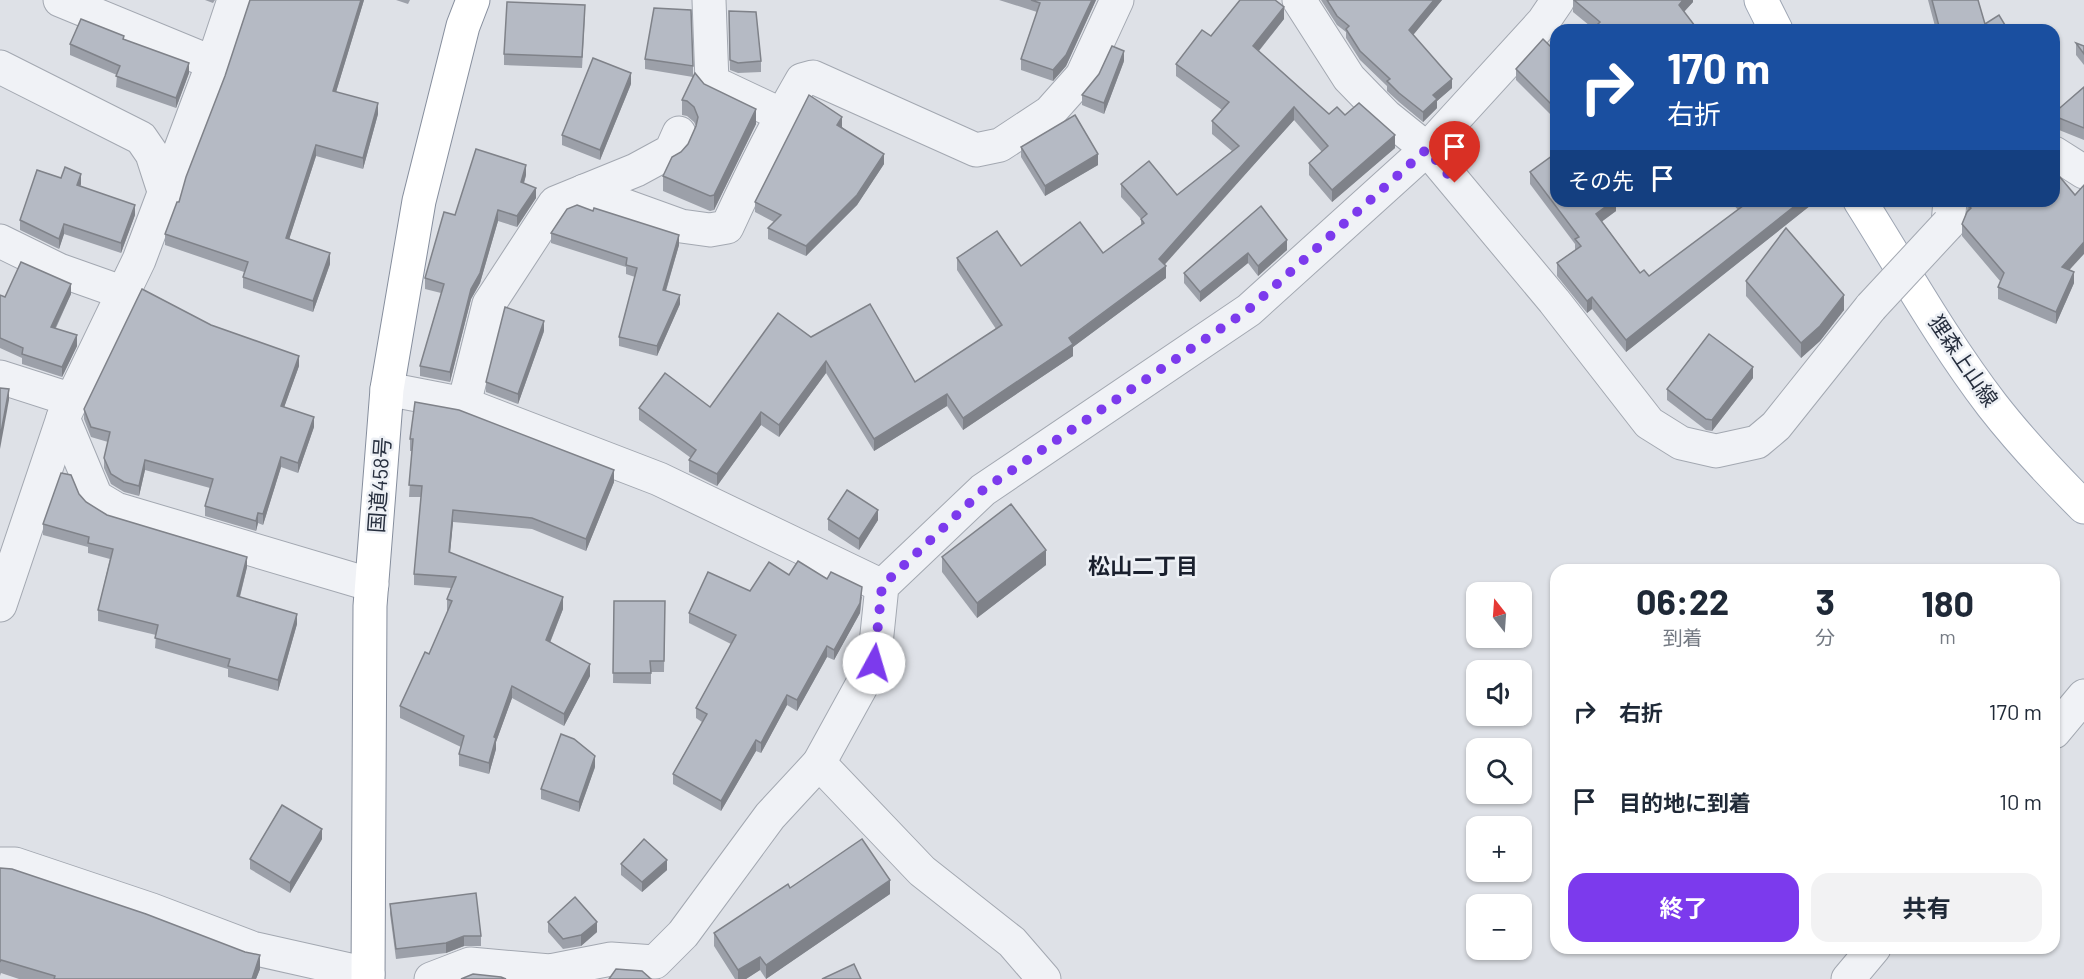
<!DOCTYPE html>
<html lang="ja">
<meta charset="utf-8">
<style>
:root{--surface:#fff;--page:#f2f2f3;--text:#1f2937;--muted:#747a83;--accent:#7c3aed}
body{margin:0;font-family:Barlow,"Noto Sans JP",sans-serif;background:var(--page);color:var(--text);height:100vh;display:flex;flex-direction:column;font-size:22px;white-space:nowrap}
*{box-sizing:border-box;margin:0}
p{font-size:20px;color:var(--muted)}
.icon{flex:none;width:33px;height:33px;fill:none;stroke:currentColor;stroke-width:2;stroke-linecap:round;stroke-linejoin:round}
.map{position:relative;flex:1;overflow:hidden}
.details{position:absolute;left:1550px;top:564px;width:510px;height:390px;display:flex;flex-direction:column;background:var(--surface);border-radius:18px;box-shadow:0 2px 4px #0004}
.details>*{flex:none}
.hud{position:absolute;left:1550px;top:24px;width:510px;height:183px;border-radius:18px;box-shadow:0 2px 4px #0004;background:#1a4fa0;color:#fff;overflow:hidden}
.needle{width:39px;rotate:343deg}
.fabs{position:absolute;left:1466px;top:582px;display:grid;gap:12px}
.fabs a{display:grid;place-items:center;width:66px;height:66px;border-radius:12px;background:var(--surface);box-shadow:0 2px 4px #0004;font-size:30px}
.pin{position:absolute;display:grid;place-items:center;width:51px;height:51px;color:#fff;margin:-62px -26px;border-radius:50% 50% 50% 0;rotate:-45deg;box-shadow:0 0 6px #0007}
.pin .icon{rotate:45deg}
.me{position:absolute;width:66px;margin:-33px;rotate:6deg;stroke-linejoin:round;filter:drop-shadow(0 0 4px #0008)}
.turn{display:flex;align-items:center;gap:21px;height:126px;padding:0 18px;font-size:27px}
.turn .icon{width:78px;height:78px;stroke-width:2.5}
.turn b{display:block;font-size:42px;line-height:51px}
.then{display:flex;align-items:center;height:57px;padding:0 18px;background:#0003;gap:12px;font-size:22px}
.eta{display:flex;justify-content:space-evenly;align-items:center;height:102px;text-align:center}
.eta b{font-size:36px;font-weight:700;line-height:42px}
.button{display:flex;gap:12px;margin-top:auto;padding:12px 18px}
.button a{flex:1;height:69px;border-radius:18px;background:var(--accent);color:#fff;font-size:24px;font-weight:700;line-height:69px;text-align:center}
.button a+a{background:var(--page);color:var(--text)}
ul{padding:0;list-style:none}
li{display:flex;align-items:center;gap:18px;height:90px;padding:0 18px}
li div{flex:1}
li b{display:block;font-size:22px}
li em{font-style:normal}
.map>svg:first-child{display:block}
</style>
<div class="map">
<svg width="2084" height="979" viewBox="0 0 2084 979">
<rect width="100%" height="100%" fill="#dee1e7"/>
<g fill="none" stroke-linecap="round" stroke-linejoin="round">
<defs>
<g id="minor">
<polyline points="60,0 213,63"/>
<polyline points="709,0 712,82 782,115"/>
<polyline points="1299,0 1349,78 1386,116 1427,149 1554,301 1649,423 1681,443 1716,451 1757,442 1776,426 1871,307"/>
<polyline points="0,67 141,138 152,154 164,191"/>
<polyline points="2054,153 2084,172"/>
<path d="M584 191 681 226 710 230 727 227C750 177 774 128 802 80L813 77 976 150 1000 145 1050 112 1082 76 1117 0"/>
<polyline points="1948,224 1950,201"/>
<polyline points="0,241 59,270 124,293"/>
<polyline points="0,377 72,400"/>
<polyline points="387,389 464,404 659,479 882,586"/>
<polyline points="464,404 489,304 555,203 636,170 671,151 679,133"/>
<polyline points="63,418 96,497 116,509 372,585"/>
<polyline points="0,605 63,418 139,260 213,63 234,0"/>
<polyline points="2054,732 2084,696"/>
<polyline points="819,763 922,871 1012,942 1044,979"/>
<polyline points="0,864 15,864 152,910 252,948 368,974"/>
<polyline points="431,979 470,964 550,971 611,959 655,962 683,934 770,816 819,763 874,663 882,586 983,490 1249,310 1427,149 1543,22 1558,0"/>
<polyline points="1848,979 1874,948"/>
</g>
<g id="major">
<polyline points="1761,0 1776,30"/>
<path d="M1860 201C1903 269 1943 341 1992 405 2020 441 2052 475 2084 507"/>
</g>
<polyline id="highway" points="368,979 370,606 387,389 419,201 463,26 473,0"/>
</defs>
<use href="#minor" stroke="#a3a8b1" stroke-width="35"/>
<use href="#major" stroke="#9da5b3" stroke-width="35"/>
<use href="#highway" stroke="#868e9d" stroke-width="35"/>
<use href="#minor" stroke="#f0f2f6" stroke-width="33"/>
<use href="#major" stroke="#fff" stroke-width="33"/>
<use href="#highway" stroke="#fff" stroke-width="33"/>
<defs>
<polyline id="minor-bridge" points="1871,307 1948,224"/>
</defs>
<use href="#minor-bridge" stroke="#a3a8b1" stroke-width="35" stroke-linecap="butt"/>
<use href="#minor-bridge" stroke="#f0f2f6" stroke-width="33"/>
</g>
<g fill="#9ca0a9">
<polygon points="205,0 215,0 213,3"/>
<polygon points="250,0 364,0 336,92 378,114 363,169 316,156 289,239 330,264 313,312 243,288 243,277 244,272 165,245 165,234 179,202 225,76"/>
<polygon points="396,0 410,0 408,4"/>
<polygon points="999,0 1096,0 1066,66 1053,81 1021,70 1021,59 1037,12"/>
<polygon points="1321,0 1442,0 1413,35 1452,88 1437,101 1437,108 1423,122 1399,102 1387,91 1387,86 1360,60 1346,38 1346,32 1337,25"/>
<polygon points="1573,0 1693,0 1693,2 1684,12 1698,30 1595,30 1573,12"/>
<polygon points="1928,0 1978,0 1985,24 2008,30 1936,30"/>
<polygon points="585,15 582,68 504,65 504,54"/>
<polygon points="1284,19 1259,51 1329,114 1345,115 1395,148 1332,202 1309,175 1309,163 1322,152 1294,120 1164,264 1166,278 1073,347 1073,356 963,430 947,406 874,451 826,373 779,437 761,425 717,486 689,472 689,460 691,458 639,420 639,408 710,407 811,337 915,382 996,329 957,270 957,258 1021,266 1103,253 1141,225 1141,219 1121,197 1121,184 1177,195 1232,151 1212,134 1212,121 1222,110 1176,76 1176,64 1211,36"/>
<polygon points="729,22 761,61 761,72 738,73 730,70"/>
<polygon points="124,40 189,73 176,108 116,87 117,75 70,55 70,44"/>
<polygon points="2076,43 2084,46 2084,65 2076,55"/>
<polygon points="1556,52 1556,120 1516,80 1516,69"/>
<polygon points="645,59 693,66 693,76 756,124 714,210 710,211 663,191 663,176 681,152 688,144 696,126 694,122 687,116 682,115 682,100 693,77 645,69"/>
<polygon points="1124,61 1104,114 1082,105 1082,95"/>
<polygon points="631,84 600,160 562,145 562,135"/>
<polygon points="2084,87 2084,140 2054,128 2054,113"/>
<polygon points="842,127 884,164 857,205 806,256 768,239 768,228 774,222 755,212 755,202"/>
<polygon points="1021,147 1098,165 1045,196 1021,157"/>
<polygon points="1530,172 1616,201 1616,211 1602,221 1640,273 1649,276 1738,210 1733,204 1733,201 1811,201 1811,205 1626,352 1592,309 1587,313 1557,276 1557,263 1575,250 1575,244 1530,184"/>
<polygon points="526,175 524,183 536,198 517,227 498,221 480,283 471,299 450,382 420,376 420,366 441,293 425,289 425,278 455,215"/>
<polygon points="61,178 81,184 80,186 135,215 121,253 64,234 59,249 20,230 20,220"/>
<polygon points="2075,195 2070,270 2074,283 2056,324 1998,299 1998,287 2000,281 1962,236 1962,224 1967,211 1968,201"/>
<polygon points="1261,206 1287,250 1258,276 1248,263 1200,302 1184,283 1184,273"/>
<polygon points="551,233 679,245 666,291 680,304 657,356 619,346 619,337 635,277 626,274 626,267 551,243"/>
<polygon points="1746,281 1844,310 1820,341 1801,358 1746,296"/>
<polygon points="71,294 56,328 77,346 62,377 22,364 22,358 0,348 0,295 5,297"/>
<polygon points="211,325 299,366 284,407 314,427 298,473 281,467 263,525 258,523 256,531 205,516 205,506 210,488 145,470 139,496 124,492 111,484 104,468 104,458 108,442 91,437 84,419 84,409"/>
<polygon points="544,331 518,404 486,392 486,382"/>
<polygon points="1753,378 1712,431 1706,430 1667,400 1667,389"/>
<polygon points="410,439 614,482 586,551 532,529 453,522 450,553 563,609 550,643 590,676 564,726 512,698 496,742 496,749 489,774 459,766 459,754 461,747 400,718 400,706 429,654 448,611 447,611 447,599 451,588 414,585 414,574 421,497 409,497 412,451 410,451"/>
<polygon points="79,494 86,502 107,515 247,567 240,597 297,624 278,691 228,677 228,669 155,648 156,635 98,621 98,610 110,559 88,553 88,547 43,535 43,524"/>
<polygon points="828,519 878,520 859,550 828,530"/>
<polygon points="942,557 1046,565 977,618 942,572"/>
<polygon points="789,575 827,579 862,597 860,613 834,660 827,657 797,711 787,705 761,753 756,751 721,811 673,784 673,774 702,722 696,718 696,708 731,644 689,623 689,613 750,591"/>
<polygon points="614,601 665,601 664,672 651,672 651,684 613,683"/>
<polygon points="595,767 579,812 541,799 541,789"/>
<polygon points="322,839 290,893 250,869 250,859"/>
<polygon points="621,864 667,870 642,892 621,875"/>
<polygon points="0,868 260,969 256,979 19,979 1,973 0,976"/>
<polygon points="790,888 890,894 766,979 760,970 746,979 735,979 714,946 714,933"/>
<polygon points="390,904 481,936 481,946 464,946 446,953 396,959 390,914"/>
<polygon points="548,922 597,932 581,946 563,949 548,932"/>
</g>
<g fill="#7f8289">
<polygon points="361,0 364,0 333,102 333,91"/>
<polygon points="1092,0 1096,0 1066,66 1053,81 1053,70"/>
<polygon points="1434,0 1442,0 1409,40 1409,30"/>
<polygon points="1683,0 1693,0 1693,2 1679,17 1679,5"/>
<polygon points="1284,7 1284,19 1253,58 1253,46"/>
<polygon points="1124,51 1124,61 1104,114 1104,103"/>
<polygon points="189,63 189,73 176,108 176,98"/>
<polygon points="631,73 631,84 600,160 600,150"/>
<polygon points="1452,79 1452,88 1437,101 1437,108 1423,122 1423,112 1433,95"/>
<polygon points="378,103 378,114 363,169 363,158"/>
<polygon points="1294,107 1294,120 1159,271 1159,259"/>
<polygon points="756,109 756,124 714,210 714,195"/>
<polygon points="842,117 842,127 837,135 837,125"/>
<polygon points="1395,135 1395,148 1332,202 1332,190"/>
<polygon points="316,145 316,156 286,249 286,238"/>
<polygon points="884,154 884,164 857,205 806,256 806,246"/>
<polygon points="1098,154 1098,165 1045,196 1045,186"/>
<polygon points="526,165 526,175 521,193 521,182"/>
<polygon points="81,174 81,184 77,196 77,185"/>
<polygon points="536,188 536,198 517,227 517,216"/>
<polygon points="1613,201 1616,201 1616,211 1596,226 1596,214"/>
<polygon points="1801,201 1811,201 1811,205 1626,352 1626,340"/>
<polygon points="135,205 135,215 121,253 121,243"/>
<polygon points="498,210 498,221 480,283 471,299 450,382 450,372 471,289"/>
<polygon points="64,224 64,234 59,249 59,239"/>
<polygon points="679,235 679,245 663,300 663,290"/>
<polygon points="1287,240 1287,250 1258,276 1258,266"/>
<polygon points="2084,242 2084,254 2062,278 2062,267"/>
<polygon points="330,253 330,264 313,312 313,301"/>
<polygon points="1248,253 1248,263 1200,302 1200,292"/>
<polygon points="1166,266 1166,278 1073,347 1073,356 963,430 963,418"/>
<polygon points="2074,272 2074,283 2056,324 2056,312"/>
<polygon points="71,284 71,294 51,337 51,327"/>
<polygon points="680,295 680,304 657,356 657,346"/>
<polygon points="1844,295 1844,310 1820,341 1801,358 1801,343"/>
<polygon points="1592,297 1592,309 1587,313 1587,301"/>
<polygon points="544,321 544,331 518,404 518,394"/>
<polygon points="77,335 77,346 62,377 62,367"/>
<polygon points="299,356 299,366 281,416 281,406"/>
<polygon points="826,361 826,373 779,437 779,425"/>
<polygon points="1753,367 1753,378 1712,431 1712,420"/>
<polygon points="9,389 9,400 0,449 0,438"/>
<polygon points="947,394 947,406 874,451 874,439"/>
<polygon points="761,412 761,425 717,486 717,474"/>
<polygon points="314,417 314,427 298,473 298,463"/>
<polygon points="281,457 281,467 263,525 263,514"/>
<polygon points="145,460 145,470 139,496 139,486"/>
<polygon points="614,470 614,482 586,551 586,539"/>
<polygon points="453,510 453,522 449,564 449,552"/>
<polygon points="878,510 878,520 859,550 859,539"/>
<polygon points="258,513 258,523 256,531 256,521"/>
<polygon points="1046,550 1046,565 977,618 977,603"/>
<polygon points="247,557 247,567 237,607 237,596"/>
<polygon points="862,587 860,613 834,660 834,650"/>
<polygon points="563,597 563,609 546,652 546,640"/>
<polygon points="297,614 297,624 278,691 278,680"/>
<polygon points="827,646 827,657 797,711 797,700"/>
<polygon points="590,664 590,676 564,726 564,714"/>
<polygon points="512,686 512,698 496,742 496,749 489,774 489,763 494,737"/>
<polygon points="787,695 787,705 761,753 761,743"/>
<polygon points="756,740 756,751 721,811 721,801"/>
<polygon points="595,756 595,767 579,812 579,802"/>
<polygon points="322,829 322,839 290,893 290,883"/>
<polygon points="667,860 667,870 642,892 642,882"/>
<polygon points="890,880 890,894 766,979 766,965"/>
<polygon points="597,922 597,932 581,946 581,935"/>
<polygon points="464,936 464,946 446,953 446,943"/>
<polygon points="260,955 260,969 256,979 252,979"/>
<polygon points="760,957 760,970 746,979 738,979 738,970"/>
</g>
<g fill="#b5bac4" stroke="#7f8289" stroke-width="1.5">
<polygon points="250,0 361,0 333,91 378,103 363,158 316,145 286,238 330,253 313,301 243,277 248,262 165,234 177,202 179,202 186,177 225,76"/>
<polygon points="1031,0 1092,0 1066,55 1053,70 1021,59 1040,3"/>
<polygon points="1240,0 1275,0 1284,7 1253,46 1329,114 1337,107 1345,115 1359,103 1395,135 1332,190 1309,163 1328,146 1294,107 1159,259 1166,266 1069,338 1073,344 963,418 947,394 874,439 826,361 779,425 761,412 717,474 689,460 696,450 639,408 665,373 710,407 778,313 811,337 870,304 915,382 1002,325 957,258 997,231 1021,266 1080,222 1103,253 1144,223 1141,219 1147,214 1121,184 1149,161 1177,195 1239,146 1212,121 1229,102 1176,64 1202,30 1211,36"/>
<polygon points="1327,0 1434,0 1409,30 1452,79 1433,95 1437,99 1423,112 1399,93 1387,81 1390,79 1360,51 1346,29 1349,26 1337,16"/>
<polygon points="1574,0 1683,0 1679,5 1698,30 1602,30 1597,25 1600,22"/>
<polygon points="1932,0 1978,0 1985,24 1999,15 2008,30 1940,30"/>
<polygon points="507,2 585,5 582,57 504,54"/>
<polygon points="654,8 691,10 693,66 645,59"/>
<polygon points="729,11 756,12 761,61 738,63 730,60"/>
<polygon points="81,19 124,36 123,39 189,63 176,98 116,76 120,66 70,44"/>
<polygon points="1543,39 1556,52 1556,109 1516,69"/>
<polygon points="2076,43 2084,46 2084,54"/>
<polygon points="1112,46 1124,51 1104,103 1082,95 1099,74"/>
<polygon points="593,58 631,73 600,150 562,135"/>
<polygon points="695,73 704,84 756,109 714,195 710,196 663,176 672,157 681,152 688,144 696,126 698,117 694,107 687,101 682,100"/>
<polygon points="2084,87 2084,128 2054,116 2054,113"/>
<polygon points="809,95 842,117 837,125 884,154 857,195 806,246 768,228 781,215 755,202"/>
<polygon points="1075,115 1098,154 1045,186 1021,147"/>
<polygon points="476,149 526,165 521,182 536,188 517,216 498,210 480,273 471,289 450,372 420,366 444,284 425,278 444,212 455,215"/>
<polygon points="1556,153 1556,201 1613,201 1596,214 1640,273 1644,270 1649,276 1744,205 1741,201 1801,201 1626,340 1592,297 1587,301 1557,263 1581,246 1575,239 1579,237 1530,172"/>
<polygon points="65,167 81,174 77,185 135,205 121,243 64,224 59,239 20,220 37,170 61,178"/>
<polygon points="2054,170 2075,195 2084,185 2084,242 2062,267 2074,272 2056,312 1998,287 2004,273 1962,224 1967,212 1971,208 1967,205 1968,201 2054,201"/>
<polygon points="577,205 593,211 594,208 679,235 663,290 680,295 657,346 619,337 637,268 626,265 627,258 551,233 567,209"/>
<polygon points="1261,206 1287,240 1258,266 1248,253 1200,292 1184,273"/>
<polygon points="1786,228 1844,295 1820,326 1801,343 1746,281"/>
<polygon points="21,262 71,284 51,327 77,335 62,367 22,354 23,348 0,338 0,295 5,297"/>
<polygon points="142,289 211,325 299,356 281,406 314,417 298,463 281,457 263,514 258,513 256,521 205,506 213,479 145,460 139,486 124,482 111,474 104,458 110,432 91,427 84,409"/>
<polygon points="505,307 544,321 518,394 486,382"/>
<polygon points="1709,334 1753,367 1712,420 1706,419 1667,389"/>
<polygon points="0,388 9,389 0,438"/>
<polygon points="415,402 459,410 614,470 586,539 532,518 453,510 449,552 563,597 546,640 590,664 564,714 512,686 494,737 496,738 489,763 459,754 464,736 400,706 425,652 429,654 452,601 447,599 456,577 414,574 422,486 409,485 413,439 410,439"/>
<polygon points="61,473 71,475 79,494 86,502 107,515 247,557 237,596 297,614 278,680 228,666 230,659 155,638 158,625 98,610 113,549 88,543 89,537 43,524"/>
<polygon points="847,490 878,510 859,539 828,519"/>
<polygon points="1011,504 1046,550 977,603 942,557"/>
<polygon points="798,561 827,579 831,572 862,587 860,603 834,650 827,646 797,700 787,695 761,743 756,740 721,801 673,774 707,714 696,708 736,635 689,613 708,572 750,591 769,562 789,575"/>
<polygon points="614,601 665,601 664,661 650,661 651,673 613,673"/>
<polygon points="561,734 574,739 595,756 579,802 541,789"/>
<polygon points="282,805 322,829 290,883 250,859"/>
<polygon points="644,839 667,860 642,882 621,864"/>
<polygon points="862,839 890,880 766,965 760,957 738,970 714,933 788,884 790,888"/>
<polygon points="0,868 12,869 146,914 245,952 260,955 252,979 54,979 55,976 1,960 0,962"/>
<polygon points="476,893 481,936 464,936 446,943 396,949 390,904"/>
<polygon points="575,897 597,922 581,935 563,939 548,922"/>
<polygon points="854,964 861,979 822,979"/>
<polygon points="616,969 642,971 651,979 609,979"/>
<polygon points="473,974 501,977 506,979 461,979"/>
</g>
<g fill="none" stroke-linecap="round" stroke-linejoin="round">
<polyline stroke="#7c3aed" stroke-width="10" stroke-dasharray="0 18" points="874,663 882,586 983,490 1248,310 1427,149 1455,183"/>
</g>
<g text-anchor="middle" stroke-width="5" stroke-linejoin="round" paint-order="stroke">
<g font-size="21" fill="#272f3e" stroke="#edf0f5">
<text transform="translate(1963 361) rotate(56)" y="7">狸森上山線</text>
<text transform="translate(380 485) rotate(-86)" y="7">国道458号</text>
</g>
<g font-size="22" font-weight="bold" fill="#1a202e" stroke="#edf0f5">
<text x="1143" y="574">松山二丁目</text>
</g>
</g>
</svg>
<div class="fabs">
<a><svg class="needle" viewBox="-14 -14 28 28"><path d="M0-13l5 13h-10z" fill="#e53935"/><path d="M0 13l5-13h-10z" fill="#747a83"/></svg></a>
<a><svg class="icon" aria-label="sound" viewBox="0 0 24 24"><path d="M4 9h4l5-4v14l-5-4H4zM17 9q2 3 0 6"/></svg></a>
<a><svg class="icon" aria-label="search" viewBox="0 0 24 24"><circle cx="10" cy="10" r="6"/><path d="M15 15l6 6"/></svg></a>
<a>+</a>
<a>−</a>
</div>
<div class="pin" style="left:1455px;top:183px;background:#d93025"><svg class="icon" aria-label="arrive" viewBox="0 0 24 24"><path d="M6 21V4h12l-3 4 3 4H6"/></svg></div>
<svg class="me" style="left:874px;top:663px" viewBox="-20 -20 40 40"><circle r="19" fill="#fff"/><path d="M0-13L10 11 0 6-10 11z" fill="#7c3aed"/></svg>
<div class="hud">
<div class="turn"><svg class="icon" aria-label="right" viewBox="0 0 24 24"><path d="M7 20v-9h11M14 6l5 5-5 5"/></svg><div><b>170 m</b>右折</div></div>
<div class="then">その先<svg class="icon" aria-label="arrive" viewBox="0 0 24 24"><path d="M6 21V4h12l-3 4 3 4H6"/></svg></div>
</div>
<section class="details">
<div class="eta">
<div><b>06:22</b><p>到着</p></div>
<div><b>3</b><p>分</p></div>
<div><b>180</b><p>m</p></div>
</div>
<ul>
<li><svg class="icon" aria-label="right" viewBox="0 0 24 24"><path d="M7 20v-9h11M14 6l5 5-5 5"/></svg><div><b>右折</b></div><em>170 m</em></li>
<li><svg class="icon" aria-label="arrive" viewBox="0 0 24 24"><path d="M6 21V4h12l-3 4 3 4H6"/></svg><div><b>目的地に到着</b></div><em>10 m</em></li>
</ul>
<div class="button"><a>終了</a><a>共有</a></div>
</section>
</div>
